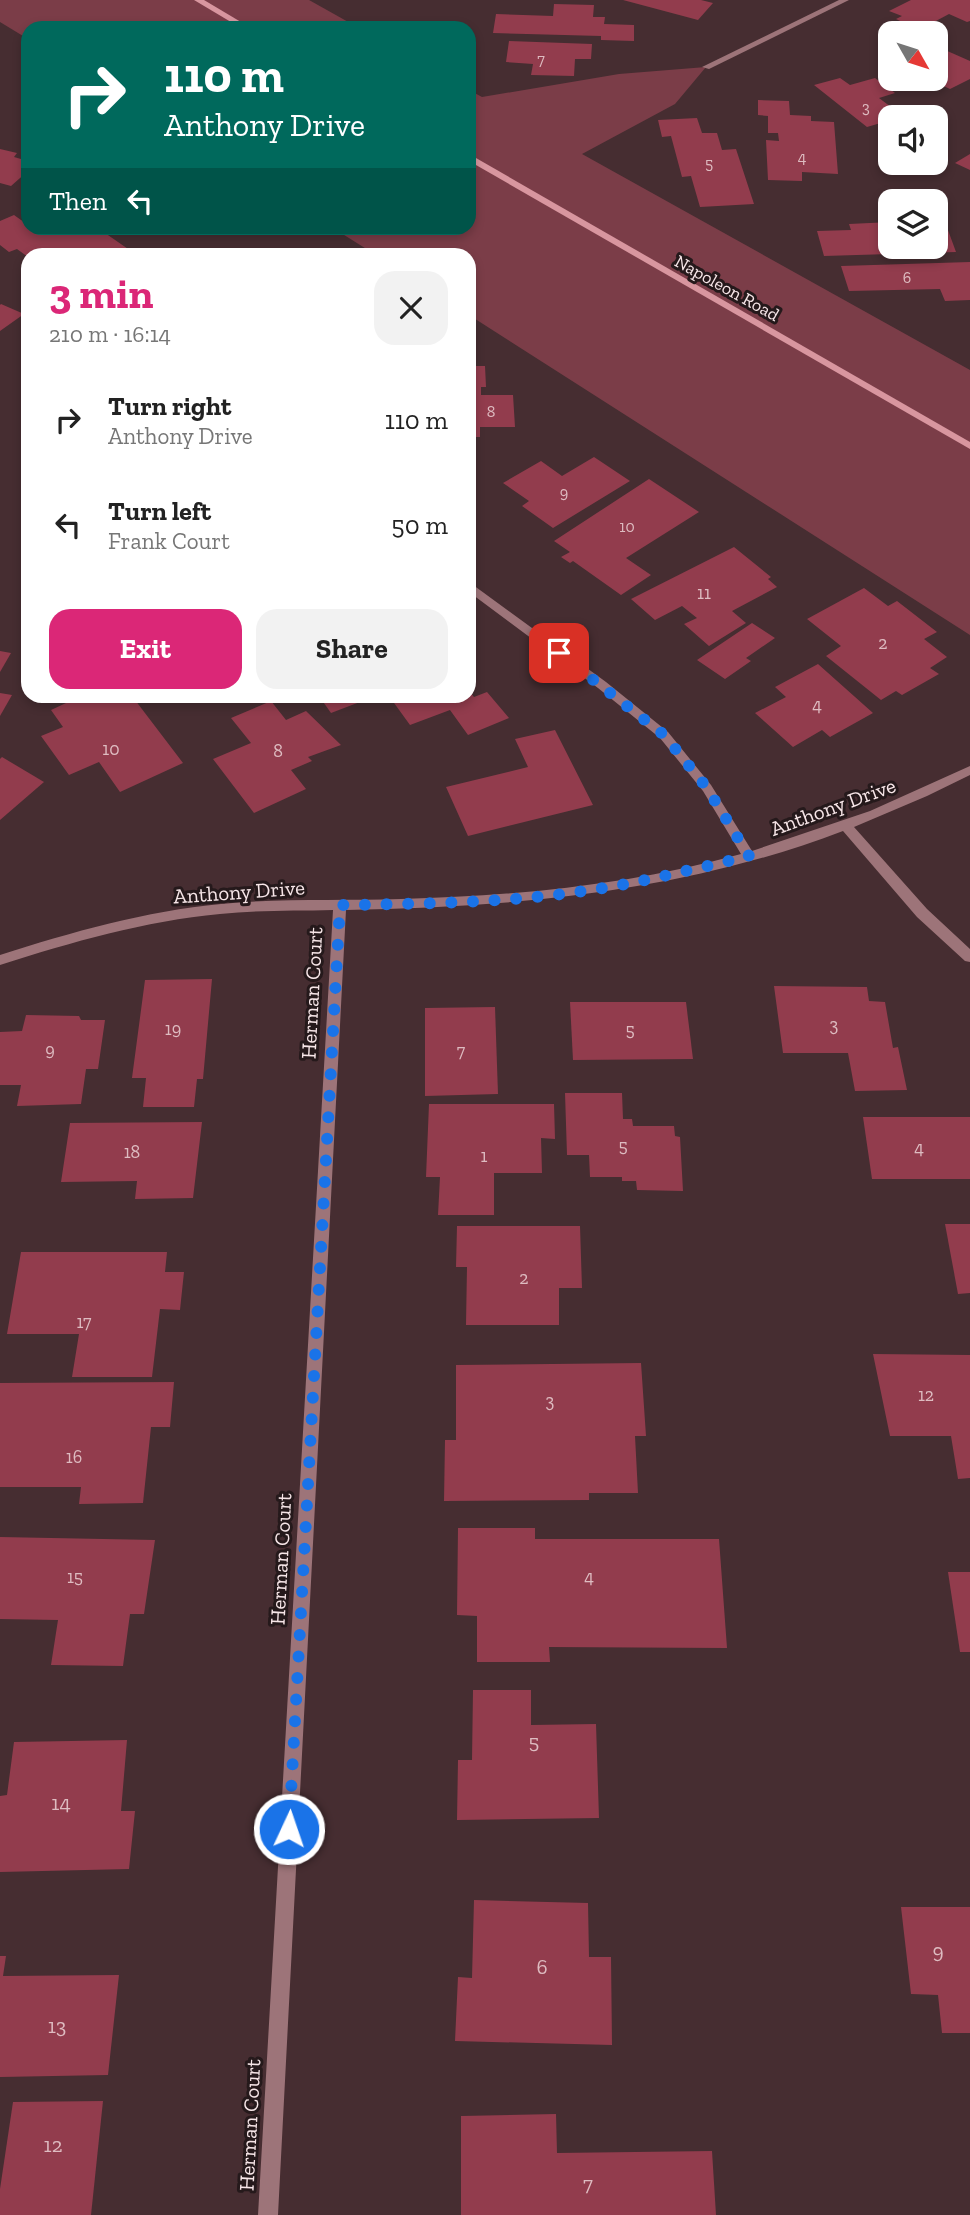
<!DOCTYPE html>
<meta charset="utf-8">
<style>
:root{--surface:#fff;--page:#f2f2f2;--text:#222;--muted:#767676;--accent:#db2777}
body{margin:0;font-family:"Zilla Slab",serif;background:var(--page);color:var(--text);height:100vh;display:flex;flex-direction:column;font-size:26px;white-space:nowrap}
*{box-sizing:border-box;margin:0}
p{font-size:23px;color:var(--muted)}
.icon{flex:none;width:38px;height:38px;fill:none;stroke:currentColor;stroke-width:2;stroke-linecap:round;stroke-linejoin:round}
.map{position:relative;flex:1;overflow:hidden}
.panel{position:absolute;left:21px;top:248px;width:455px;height:455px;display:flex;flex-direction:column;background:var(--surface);border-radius:21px;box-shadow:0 4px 10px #0003}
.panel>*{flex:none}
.top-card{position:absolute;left:21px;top:21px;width:455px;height:214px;border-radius:21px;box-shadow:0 4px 10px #0003;background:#00695c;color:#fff;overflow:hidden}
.needle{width:46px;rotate:129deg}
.buttons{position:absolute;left:878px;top:21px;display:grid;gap:14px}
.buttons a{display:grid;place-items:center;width:70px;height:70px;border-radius:14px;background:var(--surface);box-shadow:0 4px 10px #0003;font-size:35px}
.pin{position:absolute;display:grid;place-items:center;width:60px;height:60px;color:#fff;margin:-30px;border-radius:14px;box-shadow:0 4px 10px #0006}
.me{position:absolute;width:77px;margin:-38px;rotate:3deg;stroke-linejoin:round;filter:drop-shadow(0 0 5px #0008)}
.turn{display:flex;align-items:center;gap:24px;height:147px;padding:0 28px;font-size:32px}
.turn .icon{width:91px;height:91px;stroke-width:2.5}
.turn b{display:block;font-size:49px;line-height:60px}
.then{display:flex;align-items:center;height:66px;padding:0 28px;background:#0003;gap:14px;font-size:26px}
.round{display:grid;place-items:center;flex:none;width:74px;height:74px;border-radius:21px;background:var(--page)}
.head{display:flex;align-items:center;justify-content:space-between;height:119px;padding:0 28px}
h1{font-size:42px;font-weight:800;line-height:52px;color:var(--accent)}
.primary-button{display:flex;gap:14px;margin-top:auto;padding:14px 28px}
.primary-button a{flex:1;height:80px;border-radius:21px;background:var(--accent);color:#fff;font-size:28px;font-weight:800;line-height:80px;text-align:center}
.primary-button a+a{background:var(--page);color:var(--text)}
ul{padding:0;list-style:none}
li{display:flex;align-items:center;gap:21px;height:105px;padding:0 28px}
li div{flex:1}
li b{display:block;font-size:26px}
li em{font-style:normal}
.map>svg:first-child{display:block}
</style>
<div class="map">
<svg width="970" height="2215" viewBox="0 0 970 2215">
<rect width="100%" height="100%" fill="#462d31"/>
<g fill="#7b3d48">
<polygon points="0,0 197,0 246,28 28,28 28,39 0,22"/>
<polygon points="201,0 309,0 359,28 248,28"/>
<polygon points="706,67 675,104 582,154 970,370 970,635 469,315 469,256 376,255 333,228 469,228 469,90 482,97 619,74"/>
</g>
<g fill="#923c4d">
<polygon points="623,0 701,0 713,3 698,20"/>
<polygon points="911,0 970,0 970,21 967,22 949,14 919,30 896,19 902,16 889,11"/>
<polygon points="554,4 594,5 593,17 605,17 604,24 634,25 634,41 601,40 601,36 493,33 496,14 553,16"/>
<polygon points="509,41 592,44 591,59 575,59 574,76 531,75 533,64 506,62"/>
<polygon points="936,46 970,61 970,79 950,89 928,79 936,79"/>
<polygon points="840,78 850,85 875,78 895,93 879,98 903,116 891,117 891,120 867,127 814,85"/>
<polygon points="758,100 789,101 790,115 811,116 811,121 834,122 838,174 802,172 802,181 768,180 766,140 779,141 778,133 768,133 768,116 758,115"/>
<polygon points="697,118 702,133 717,133 722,150 736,149 754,204 700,207 691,176 682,177 671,136 662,137 658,120"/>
<polygon points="0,149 17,153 14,157 28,161 28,171 11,186 0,183"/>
<polygon points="970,154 970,170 955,163"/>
<polygon points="937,200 956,252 824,256 817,231 851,230 849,224 891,222 891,247 936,247"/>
<polygon points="14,215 28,225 28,228 40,233 53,228 117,228 105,233 131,251 122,256 28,257 17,249 9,252 0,245 0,221"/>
<polygon points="970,262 970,300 945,301 940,289 849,291 841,266"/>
<polygon points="1,304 24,314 0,331 0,305"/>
<polygon points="469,366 485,366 486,387 481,387 481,395 513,395 515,427 480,427 480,437 469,437"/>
<polygon points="594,457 630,481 553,528 522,506 529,501 503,483 541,461 562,476"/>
<polygon points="649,479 699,512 626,558 651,575 621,595 573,561 570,563 561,557 570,552 554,541"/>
<polygon points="734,547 771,577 768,579 777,587 732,611 746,623 709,646 684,624 697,618 682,606 655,620 631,599"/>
<polygon points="864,588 888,606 897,601 937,632 924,639 947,657 930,668 939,674 902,695 896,691 881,700 826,656 841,646 807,619"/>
<polygon points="752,623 775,638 746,658 751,661 725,679 697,660"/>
<polygon points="0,651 11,653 0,672"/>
<polygon points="818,664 873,713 830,737 822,730 793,747 755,713 786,697 775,687"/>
<polygon points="469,691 474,697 487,692 509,718 468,735 450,710 410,725 389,696 469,696"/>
<polygon points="0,693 12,695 0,716"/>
<polygon points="81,696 132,696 183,763 120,792 99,762 69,775 41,736 63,727 51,710"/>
<polygon points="319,696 373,696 373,697 331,713"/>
<polygon points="271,701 286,720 306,711 341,745 308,757 312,761 291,770 306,789 254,813 213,759 251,743 231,718"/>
<polygon points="555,730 593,805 468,836 446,787 528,767 515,739"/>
<polygon points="2,757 44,782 0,820 0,759"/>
<polygon points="212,979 203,1079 197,1079 194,1107 143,1107 146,1078 132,1078 145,980"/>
<polygon points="774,986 867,987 869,1001 885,1002 893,1048 898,1047 907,1090 855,1091 848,1053 783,1053"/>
<polygon points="570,1002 686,1002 693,1059 573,1060"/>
<polygon points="495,1007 498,1094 425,1096 425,1008"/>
<polygon points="26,1015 79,1016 81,1020 105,1020 98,1069 86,1069 81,1104 17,1106 21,1085 0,1085 0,1032 22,1031"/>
<polygon points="565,1093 622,1093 623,1119 632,1119 633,1126 674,1126 675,1136 680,1137 683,1191 637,1190 636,1181 622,1181 622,1177 590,1177 589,1155 567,1155"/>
<polygon points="429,1104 554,1104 555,1139 541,1138 542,1173 494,1173 494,1215 438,1215 440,1177 426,1177"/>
<polygon points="863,1117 970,1117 970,1179 872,1179"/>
<polygon points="202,1122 193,1198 135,1199 137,1181 61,1182 70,1123"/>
<polygon points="945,1224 970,1224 970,1293 958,1294"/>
<polygon points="457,1226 580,1226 582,1288 559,1288 559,1325 466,1325 467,1267 456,1267"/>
<polygon points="21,1252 167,1252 165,1272 184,1272 180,1310 160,1309 152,1377 72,1377 79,1334 7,1334"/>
<polygon points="873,1354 970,1355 970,1478 958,1479 951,1436 890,1436"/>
<polygon points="641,1363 646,1436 635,1436 638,1493 589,1493 589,1500 444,1501 445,1440 456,1440 456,1365"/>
<polygon points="174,1382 170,1427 151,1427 143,1503 79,1504 81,1487 0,1487 0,1383"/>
<polygon points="458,1528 535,1528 535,1539 719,1539 727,1648 549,1647 550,1662 477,1662 477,1616 457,1615"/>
<polygon points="0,1537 155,1540 144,1614 130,1614 123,1666 51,1665 58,1620 0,1619"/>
<polygon points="948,1572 970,1572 970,1652 960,1652"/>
<polygon points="473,1690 531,1690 531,1725 596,1724 599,1818 457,1820 458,1760 472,1760"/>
<polygon points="127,1740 121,1811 135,1811 129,1869 0,1872 0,1796 7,1795 14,1742"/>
<polygon points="474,1900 588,1903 589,1957 611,1957 612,2045 455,2041 458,1977 472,1978"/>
<polygon points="901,1907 970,1907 970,2033 942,2033 938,1995 911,1994"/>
<polygon points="0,1956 6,1956 3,1976 119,1975 108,2075 0,2077"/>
<polygon points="103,2101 91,2215 0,2215 0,2189 13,2102"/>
<polygon points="556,2114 557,2153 712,2151 716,2215 461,2215 461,2116"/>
</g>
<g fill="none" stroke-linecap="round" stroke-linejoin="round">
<g fill="#9d7479" fill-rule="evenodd">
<polygon points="839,0 849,0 709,69 702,67"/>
<path d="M469 582 606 682 668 732 711 785 752 851 870 811 970 766V775L927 796 854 827 927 909 970 949V962L965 961 917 917 843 831C683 892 516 907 346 910L278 2215H258L333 910C295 911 258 910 220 914 145 921 72 942 0 965V955C72 932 146 911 221 904 281 898 341 901 401 899 516 896 630 885 741 854L703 791 660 738 598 688 469 592Z"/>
</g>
<g fill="#d8969f" fill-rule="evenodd">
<polygon points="194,0 204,0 251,28 241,28"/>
<polygon points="469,154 970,442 970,449 469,161"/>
</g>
</g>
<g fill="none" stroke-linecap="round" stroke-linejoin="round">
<path stroke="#1a73e8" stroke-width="12" stroke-dasharray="0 21.6" d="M289 1829 340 905C416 904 494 903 570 893 631 885 690 870 749 856L707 788 664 735 559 653"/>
</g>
<g text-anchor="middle" stroke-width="6" stroke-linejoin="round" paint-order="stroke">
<g font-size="16" fill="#debcc1">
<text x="541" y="65">7</text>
<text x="866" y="113">3</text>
<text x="802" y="163">4</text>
<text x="709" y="169">5</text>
<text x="907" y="283">6</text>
<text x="491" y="417">8</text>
<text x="564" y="498">9</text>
<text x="627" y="532">10</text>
</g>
<g font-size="18" fill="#f7e6e8" stroke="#25191b">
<text transform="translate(727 288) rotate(29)" y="6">Napoleon Road</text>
</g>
<g font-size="18" fill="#debcc1">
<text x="704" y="599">11</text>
<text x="883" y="649">2</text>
<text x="817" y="711">4</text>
<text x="111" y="755">10</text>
<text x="278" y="757">8</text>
<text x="834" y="1031">3</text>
<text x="173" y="1035">19</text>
<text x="630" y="1036">5</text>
<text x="50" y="1056">9</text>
<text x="461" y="1057">7</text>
<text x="623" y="1152">5</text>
<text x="919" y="1154">4</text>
<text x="132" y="1158">18</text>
<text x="484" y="1162">1</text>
<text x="524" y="1284">2</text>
<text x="84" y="1328">17</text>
<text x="926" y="1401">12</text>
<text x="550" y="1407">3</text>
<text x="74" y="1463">16</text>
<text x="75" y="1583">15</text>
<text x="589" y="1583">4</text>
</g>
<g font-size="21" fill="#f7e6e8" stroke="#25191b">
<text transform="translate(833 807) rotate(-20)" y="7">Anthony Drive</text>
<text transform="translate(239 892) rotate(-4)" y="7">Anthony Drive</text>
<text transform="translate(312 993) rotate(-87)" y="7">Herman Court</text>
<text transform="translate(281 1559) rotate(-87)" y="7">Herman Court</text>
<text transform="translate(250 2125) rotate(-87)" y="7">Herman Court</text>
</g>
<g font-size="21" fill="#debcc1">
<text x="534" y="1749">5</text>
<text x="61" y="1810">14</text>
<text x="938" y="1958">9</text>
<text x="542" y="1974">6</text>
<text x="57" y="2033">13</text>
<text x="53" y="2152">12</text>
<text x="588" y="2191">7</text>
</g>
</g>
</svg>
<div class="buttons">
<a><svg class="needle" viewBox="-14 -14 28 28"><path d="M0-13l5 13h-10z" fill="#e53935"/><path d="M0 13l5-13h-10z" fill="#767676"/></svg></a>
<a><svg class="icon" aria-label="sound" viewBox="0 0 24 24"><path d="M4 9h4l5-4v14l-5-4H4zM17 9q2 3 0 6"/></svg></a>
<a><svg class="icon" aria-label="layers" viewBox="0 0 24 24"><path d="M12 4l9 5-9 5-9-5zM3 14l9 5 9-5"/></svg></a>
</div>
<div class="pin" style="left:559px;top:653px;background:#d93025"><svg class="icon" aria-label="arrive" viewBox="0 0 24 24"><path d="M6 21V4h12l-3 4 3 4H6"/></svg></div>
<svg class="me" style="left:289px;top:1829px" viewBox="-20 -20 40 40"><circle r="17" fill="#1a73e8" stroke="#fff" stroke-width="3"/><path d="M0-11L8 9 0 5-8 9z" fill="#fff"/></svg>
<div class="top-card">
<div class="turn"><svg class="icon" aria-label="right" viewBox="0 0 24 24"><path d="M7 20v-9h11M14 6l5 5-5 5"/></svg><div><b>110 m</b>Anthony Drive</div></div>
<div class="then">Then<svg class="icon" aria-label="left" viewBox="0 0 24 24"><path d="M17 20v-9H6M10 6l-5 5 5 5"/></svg></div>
</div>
<section class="panel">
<div class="head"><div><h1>3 min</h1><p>210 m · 16:14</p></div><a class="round"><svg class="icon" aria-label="close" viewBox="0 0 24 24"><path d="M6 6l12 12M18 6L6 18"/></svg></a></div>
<ul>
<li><svg class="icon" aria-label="right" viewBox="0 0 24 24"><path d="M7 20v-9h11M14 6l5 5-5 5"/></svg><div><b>Turn right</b><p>Anthony Drive</p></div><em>110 m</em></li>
<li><svg class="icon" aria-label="left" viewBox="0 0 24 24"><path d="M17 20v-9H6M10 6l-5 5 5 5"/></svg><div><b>Turn left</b><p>Frank Court</p></div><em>50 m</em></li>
</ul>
<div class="primary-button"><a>Exit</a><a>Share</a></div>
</section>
</div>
